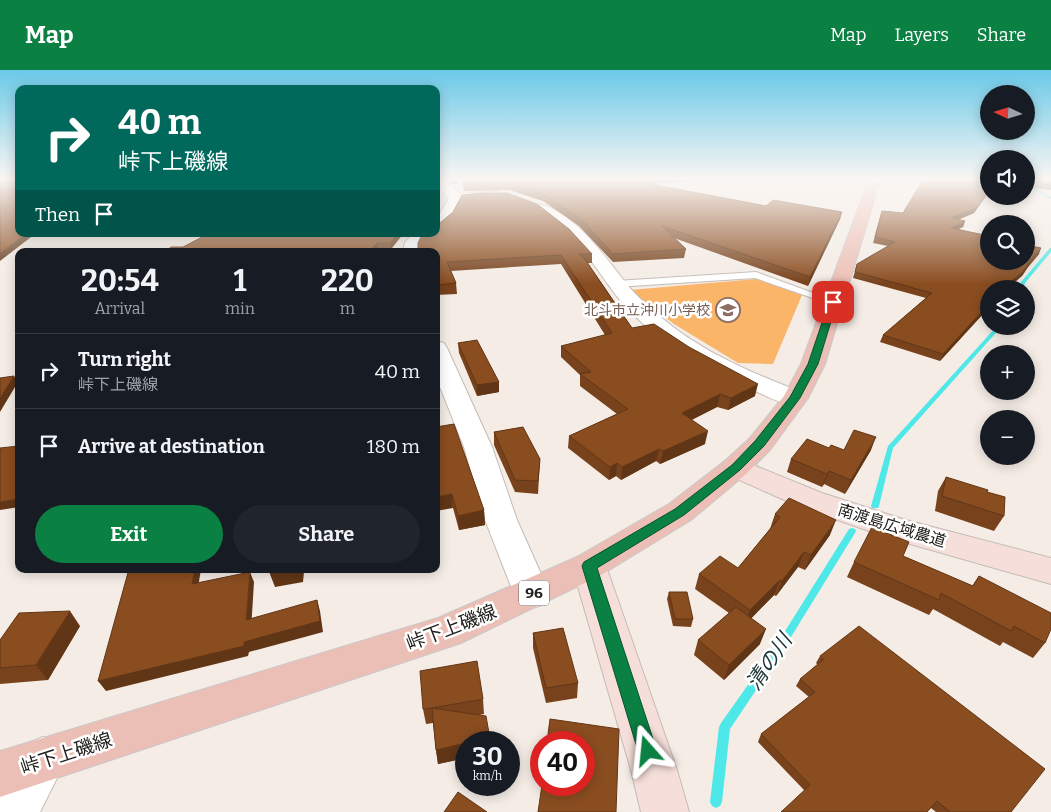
<!DOCTYPE html>
<meta charset="utf-8">
<style>
:root{--surface:#171b24;--page:#20242c;--text:#f1f3f6;--muted:#9ea1a6;--line:#363941;--accent:#0b8043}
body{margin:0;font-family:Bitter,"Noto Sans JP",serif;background:var(--page);color:var(--text);height:100vh;display:flex;flex-direction:column;font-size:19px;white-space:nowrap}
*{box-sizing:border-box;margin:0}
p{font-size:16px;color:var(--muted)}
.icon{flex:none;width:28px;height:28px;fill:none;stroke:currentColor;stroke-width:2;stroke-linecap:round;stroke-linejoin:round}
.map{position:relative;flex:1;overflow:hidden}
.panel{position:absolute;left:15px;top:178px;width:425px;height:325px;display:flex;flex-direction:column;background:var(--surface);border-radius:10px;box-shadow:0 2px 12px #0003}
.panel>*{flex:none}
.top-card{position:absolute;left:15px;top:15px;width:425px;height:152px;border-radius:10px;box-shadow:0 2px 12px #0003;background:#00695c;color:#fff;overflow:hidden}
.needle{width:32px;rotate:274deg}
.fabs{position:absolute;left:980px;top:15px;display:grid;gap:10px}
.fabs a{display:grid;place-items:center;width:55px;height:55px;border-radius:50%;background:var(--surface);box-shadow:0 2px 12px #0003;font-size:25px}
.speed{position:absolute;left:455px;top:661px;display:flex;gap:10px;font-size:25px;font-weight:700;text-align:center}
.speed>*{display:grid;place-content:center;width:65px;height:65px;border-radius:50%;background:var(--surface);box-shadow:0 2px 12px #0003;line-height:1}
.speed small{font-size:12px;font-weight:400}
.speed .limit{border:8px solid #d22;background:#fff;color:#111}
.pin{position:absolute;display:grid;place-items:center;width:42px;height:42px;color:#fff;margin:-21px;border-radius:10px;box-shadow:0 2px 8px #0006}
.me{position:absolute;width:55px;margin:-28px;rotate:342deg;stroke-linejoin:round;filter:drop-shadow(0 0 4px #0008)}
.turn{display:flex;align-items:center;gap:18px;height:105px;padding:0 20px;font-size:22px}
.turn .icon{width:65px;height:65px;stroke-width:2.5}
.turn b{display:block;font-size:35px;line-height:42px}
.then{display:flex;align-items:center;height:48px;padding:0 20px;background:#0003;gap:10px;font-size:19px}
.eta{display:flex;justify-content:space-evenly;align-items:center;height:85px;text-align:center}
.eta b{font-size:30px;font-weight:700;line-height:35px}
.button{display:flex;gap:10px;margin-top:auto;padding:10px 20px}
.button a{flex:1;height:58px;border-radius:30px;background:var(--accent);color:#fff;font-size:20px;font-weight:700;line-height:58px;text-align:center}
.button a+a{background:var(--page);color:var(--text)}
ul{padding:0;list-style:none}
li{display:flex;align-items:center;gap:15px;height:75px;padding:0 20px;border-top:1px solid var(--line)}
li div{flex:1}
li b{display:block;font-size:19px}
li em{font-style:normal}
header{display:flex;align-items:center;gap:30px;box-sizing:border-box;height:70px;padding:0 25px;background:var(--accent);color:#fff}
header strong{font-size:24px}
nav{display:flex;gap:28px;margin-inline-start:auto;font-size:18px}
.map>svg:first-child{display:block}
</style>
<header>
<strong>Map</strong>
<nav><a>Map</a><a>Layers</a><a>Share</a></nav>
</header>
<div class="map">
<svg width="1051" height="742" viewBox="0 0 1051 742">
<rect width="100%" height="100%" fill="#f4ece5"/>
<polygon fill="#fab569" points="756,209 802,225 773,294 738,293 674,254 630,220"/>
<g fill="none" stroke-linecap="round" stroke-linejoin="round">
<g fill="#4ee8e9" fill-rule="evenodd">
<polygon points="1026,113 1051,127 1051,129 1026,115"/>
<polygon points="1050,178 1051,178 1051,182 1025,213 1023,219 1019,219 1021,212"/>
<polygon points="997,256 1002,256 893,378 879,436 878,438 872,438 871,436 888,376"/>
<polygon points="852,458 855,459 856,461 855,463 783,580 730,659 722,732 720,736 716,738 712,736 710,732 719,657 721,653 777,574 849,459"/>
</g>
<defs>
<polygon id="lane" points="756,202 838,232 833,235 830,234 755,208 616,217 611,214 616,211"/>
<g id="street">
<path d="M436 110H448V114L459 123 499 122 506 126 499 130 461 131C455 144 451 158 436 161V150L449 128 438 118Z"/>
<path d="M539 134C577 143 606 189 630 218 640 229 651 240 663 249 704 283 754 304 804 323L808 328 804 333C787 338 769 327 753 320 707 300 660 274 626 237 607 216 594 191 574 170 563 158 548 149 534 141L532 138Z"/>
<polygon points="413,164 433,164 421,173 419,181 403,181 405,172"/>
<polygon points="436,271 444,273 447,278 492,377 517,450 550,524 545,534 532,538 519,534 514,524 485,450 464,377 436,307"/>
<polygon points="43,667 59,674 66,690 40,742 0,742 0,719 27,674"/>
</g>
<g id="secondary">
<polygon points="736,388 822,423 906,450 1051,488 1051,514 889,468 800,437 726,404 721,397 726,390"/>
<polygon points="589,483 601,487 606,496 677,700 689,742 641,742 631,700 572,496 577,487"/>
</g>
<polygon id="primary" points="872,110 884,110 877,120 825,294 808,328 770,380 746,404 691,450 601,505 461,573 0,727 0,681 438,548 577,487 669,434 726,390 750,368 784,326 801,294 865,120"/>
</defs>
<use href="#lane" stroke="#c3bcb5" stroke-width="2"/>
<use href="#street" stroke="#c3bcb5" stroke-width="2"/>
<use href="#secondary" stroke="#c3bcb5" stroke-width="2"/>
<use href="#primary" stroke="#cac9c9" stroke-width="2"/>
<use href="#lane" fill="#fff" fill-rule="evenodd"/>
<use href="#street" fill="#fff" fill-rule="evenodd"/>
<use href="#secondary" fill="#f6dfda" fill-rule="evenodd"/>
<use href="#primary" fill="#ecbfb6" fill-rule="evenodd"/>
</g>
<g fill="#77421c">
<polygon points="449,110 459,110 457,114 451,114"/>
<polygon points="465,110 650,114 766,136 842,142 840,149 808,216 674,168 686,179 684,188 613,192 579,156 543,131 509,120 464,121 463,114"/>
<polygon points="989,110 989,122 974,143 958,150 965,151 963,157 958,159 1039,184 1028,197 1022,206 989,219 989,244 988,245 983,244 940,291 880,272 883,265 926,228 853,208 857,194 888,176 873,173 882,141 903,143"/>
<polygon points="1026,110 1051,110 1051,120 1026,117"/>
<polygon points="208,164 403,164 391,179 378,178 375,181 166,181 183,177"/>
<polygon points="436,181 592,184 592,193 588,193 632,258 755,326 728,340 717,337 691,350 705,374 660,394 656,391 621,410 616,406 609,410 568,378 569,366 617,344 580,316 580,305 561,287 561,276 605,265 561,194 451,201 456,213 457,224 436,225"/>
<polygon points="458,273 499,312 499,322 477,326 459,283"/>
<polygon points="436,357 484,440 485,455 459,460 453,438"/>
<polygon points="494,362 540,389 538,424 515,422 494,375"/>
<polygon points="829,378 844,380 871,380 845,424 824,414 822,417 787,402 791,389"/>
<polygon points="946,407 987,422 1004,446 994,461 935,441 938,421"/>
<polygon points="775,444 830,465 805,500 798,497 776,526 774,525 751,548 760,574 724,610 694,585 698,570 729,543 695,519 699,504 738,498 770,459"/>
<polygon points="903,486 972,516 979,506 1045,573 1033,588 1003,572 1000,576 933,539 929,545 847,507 854,492"/>
<polygon points="669,522 693,549 691,557 673,556 667,529"/>
<polygon points="80,556 48,610 0,614 0,570"/>
<polygon points="533,563 578,613 577,628 546,633 533,578"/>
<polygon points="820,586 1011,742 936,742 931,738 804,720 758,672 761,664 809,627 796,616 800,609 818,595 816,593"/>
<polygon points="483,629 484,644 479,645 490,669 490,672 466,672 466,688 438,694 436,680 433,653 426,654 423,639"/>
</g>
<g fill="#613616">
<polygon points="0,110 13,110 14,112 0,113"/>
<polygon points="635,110 705,110 634,115"/>
<polygon points="989,120 989,122 974,143 949,153 951,148"/>
<polygon points="842,142 840,149 808,216 810,207"/>
<polygon points="965,151 963,157 949,163 951,158"/>
<polygon points="26,164 35,164 0,191 0,183"/>
<polygon points="398,164 403,164 391,179 390,173"/>
<polygon points="377,173 378,178 375,181 369,181"/>
<polygon points="1041,178 1039,184 1028,197 1022,206 1007,219 1002,219 1026,196"/>
<polygon points="986,237 983,244 940,291 943,284"/>
<polygon points="14,306 18,312 0,342 0,328"/>
<polygon points="499,312 499,322 477,326 477,315"/>
<polygon points="758,314 755,326 728,340 731,328"/>
<polygon points="720,324 717,337 680,356 682,343"/>
<polygon points="708,361 705,374 660,394 663,381"/>
<polygon points="876,367 871,380 845,424 851,410"/>
<polygon points="659,379 656,391 621,410 622,397"/>
<polygon points="617,393 616,406 609,410 610,397"/>
<polygon points="829,401 824,414 822,417 827,404"/>
<polygon points="452,424 453,438 436,441 436,427"/>
<polygon points="19,429 19,437 0,440 0,432"/>
<polygon points="484,440 485,455 459,460 458,446"/>
<polygon points="836,450 830,465 805,500 811,485"/>
<polygon points="804,482 798,497 776,526 782,511"/>
<polygon points="195,499 201,499 197,524 192,514"/>
<polygon points="268,499 321,499 304,502 303,512 275,517"/>
<polygon points="250,502 254,512 251,560 246,550"/>
<polygon points="780,510 774,525 745,555 750,540"/>
<polygon points="317,530 320,541 323,562 249,582 248,586 106,621 98,611 244,572"/>
<polygon points="70,541 80,556 48,610 36,595"/>
<polygon points="766,559 760,574 724,610 729,595"/>
<polygon points="490,669 490,672 471,672"/>
<polygon points="466,673 466,688 438,694 436,680"/>
</g>
<g fill="#8a4d20" stroke="#613616">
<polygon points="8,110 19,110 19,164 26,164 0,183 0,127 4,125 0,125 0,114"/>
<polygon points="465,110 635,110 635,111 766,136 773,130 842,142 810,207 662,156 686,179 613,184 580,148 543,124 509,113 463,114"/>
<polygon points="923,110 989,110 989,120 976,138 951,148 965,151 951,158 989,166 989,191 1026,191 1026,175 1041,178 1026,196 1028,196 1023,200 1025,200 1002,219 989,219 989,238 986,237 943,284 883,265 932,223 855,202 857,194 895,172 875,167 882,141 903,143"/>
<polygon points="1026,110 1051,110 1051,115 1026,112"/>
<polygon points="481,123 507,123 537,134 569,159 592,184 579,184 584,188 632,258 654,254 689,277 758,314 731,328 720,324 682,343 708,361 663,381 659,379 622,397 617,393 610,397 569,366 628,339 580,304 591,302 561,276 612,263 561,185 447,192 456,213 436,215 436,181 418,181 418,173 422,165 423,164 436,164 436,153 441,152 453,142 462,125"/>
<polygon points="208,164 398,164 390,173 377,173 369,181 166,181 171,177 183,177"/>
<polygon points="477,270 499,312 477,315 458,273"/>
<polygon points="14,306 0,328 0,308"/>
<polygon points="454,354 484,440 458,446 452,424 436,427 436,357"/>
<polygon points="523,357 540,389 538,411 515,410 494,362"/>
<polygon points="854,360 876,367 851,410 829,401 827,404 791,389 807,369 829,378 831,375 844,380"/>
<polygon points="19,376 19,429 0,432 0,378"/>
<polygon points="946,407 988,420 987,422 1005,427 1004,446 942,426"/>
<polygon points="789,428 836,450 811,485 804,482 782,511 780,510 750,540 699,504 720,486 738,498 780,447 775,444"/>
<polygon points="872,457 909,472 903,486 973,516 979,506 1051,543 1051,559 1045,573 1014,556 1011,561 941,523 939,530 854,492"/>
<polygon points="129,499 195,499 192,514 250,502 246,550 317,530 320,551 244,572 244,576 98,611"/>
<polygon points="669,522 687,522 693,549 675,549"/>
<polygon points="736,537 766,559 729,595 698,570"/>
<polygon points="70,541 36,595 0,598 0,570 19,543"/>
<polygon points="859,556 1045,699 1011,742 950,742 937,731 927,742 781,742 810,715 761,664 815,622 800,609 824,589 820,586"/>
<polygon points="563,558 578,613 546,618 533,563"/>
<polygon points="477,591 483,629 432,638 486,646 490,669 471,672 466,672 466,673 436,680 432,638 423,639 420,601"/>
<polygon points="550,649 619,659 616,742 538,742 542,715 584,715 584,672 547,672"/>
<polygon points="458,722 487,742 444,742"/>
</g>
<linearGradient id="sky" x2="0" y2="1"><stop stop-color="#6ac9e8"/><stop offset="0.51" stop-color="#faf6f3"/><stop offset="1" stop-color="#faf6f3" stop-opacity="0"/></linearGradient>
<rect width="1051" height="214" fill="url(#sky)"/>
<polygon fill="#0b8043" stroke="#07532c" points="833,229 837,232 818,294 800,328 764,376 740,400 684,445 597,498 657,681 654,688 648,691 641,688 638,681 582,496 584,492 675,439 732,395 755,371 790,327 808,294 829,232"/>
<defs>
<symbol id="school-ring" viewBox="-11 -11 22 22"><circle r="9.5" fill="#fff" stroke="#8d6e63" stroke-width="1.5"/><path d="M0-5L7-2L0 1L-7-2ZM-4 1L0 2.5L4 1V4Q0 6-4 4Z" fill="#8d6e63"/></symbol>
</defs>
<g fill-rule="evenodd">
<use href="#school-ring" x="714" y="226" width="28" height="28"/>
</g>
<g text-anchor="middle" stroke-width="5" stroke-linejoin="round" paint-order="stroke">
<g font-size="14" fill="#785e54" stroke="#fff" text-anchor="end">
<text x="710" y="245">北斗市立沖川小学校</text>
</g>
<rect fill="#fff" stroke="#646361" stroke-width="1" x="519" y="510.5" width="30" height="25" rx="4"/>
<g font-size="15" font-weight="bold" fill="#22201d">
<text x="534" y="528">96</text>
</g>
<g font-size="16" fill="#22201d" stroke="#fff">
<text transform="translate(892 455) rotate(17)" y="6">南渡島広域農道</text>
</g>
<g font-size="19" fill="#22201d" stroke="#fff">
<text transform="translate(451 557) rotate(-21)" y="7">峠下上磯線</text>
<text transform="translate(66 683) rotate(-18)" y="7">峠下上磯線</text>
</g>
<g font-size="21" font-style="italic" fill="#203939" stroke="#fff">
<text transform="translate(769 592) rotate(-56)" y="7">清の川</text>
</g>
</g>
</svg>
<div class="fabs">
<a><svg class="needle" viewBox="-14 -14 28 28"><path d="M0-13l5 13h-10z" fill="#e53935"/><path d="M0 13l5-13h-10z" fill="#9ea1a6"/></svg></a>
<a><svg class="icon" aria-label="sound" viewBox="0 0 24 24"><path d="M4 9h4l5-4v14l-5-4H4zM17 9q2 3 0 6"/></svg></a>
<a><svg class="icon" aria-label="search" viewBox="0 0 24 24"><circle cx="10" cy="10" r="6"/><path d="M15 15l6 6"/></svg></a>
<a><svg class="icon" aria-label="layers" viewBox="0 0 24 24"><path d="M12 4l9 5-9 5-9-5zM3 14l9 5 9-5"/></svg></a>
<a>+</a>
<a>−</a>
</div>
<div class="speed"><div>30<small>km/h</small></div><div class="limit">40</div></div>
<div class="pin" style="left:833px;top:232px;background:#d93025"><svg class="icon" aria-label="arrive" viewBox="0 0 24 24"><path d="M6 21V4h12l-3 4 3 4H6"/></svg></div>
<svg class="me" style="left:648px;top:681px" viewBox="-20 -20 40 40"><path d="M0-17L14 15 0 8-14 15z" fill="#0b8043" stroke="#fff" stroke-width="4"/></svg>
<div class="top-card">
<div class="turn"><svg class="icon" aria-label="right" viewBox="0 0 24 24"><path d="M7 20v-9h11M14 6l5 5-5 5"/></svg><div><b>40 m</b>峠下上磯線</div></div>
<div class="then">Then<svg class="icon" aria-label="arrive" viewBox="0 0 24 24"><path d="M6 21V4h12l-3 4 3 4H6"/></svg></div>
</div>
<section class="panel">
<div class="eta">
<div><b>20:54</b><p>Arrival</p></div>
<div><b>1</b><p>min</p></div>
<div><b>220</b><p>m</p></div>
</div>
<ul>
<li><svg class="icon" aria-label="right" viewBox="0 0 24 24"><path d="M7 20v-9h11M14 6l5 5-5 5"/></svg><div><b>Turn right</b><p>峠下上磯線</p></div><em>40 m</em></li>
<li><svg class="icon" aria-label="arrive" viewBox="0 0 24 24"><path d="M6 21V4h12l-3 4 3 4H6"/></svg><div><b>Arrive at destination</b></div><em>180 m</em></li>
</ul>
<div class="button"><a>Exit</a><a>Share</a></div>
</section>
</div>
